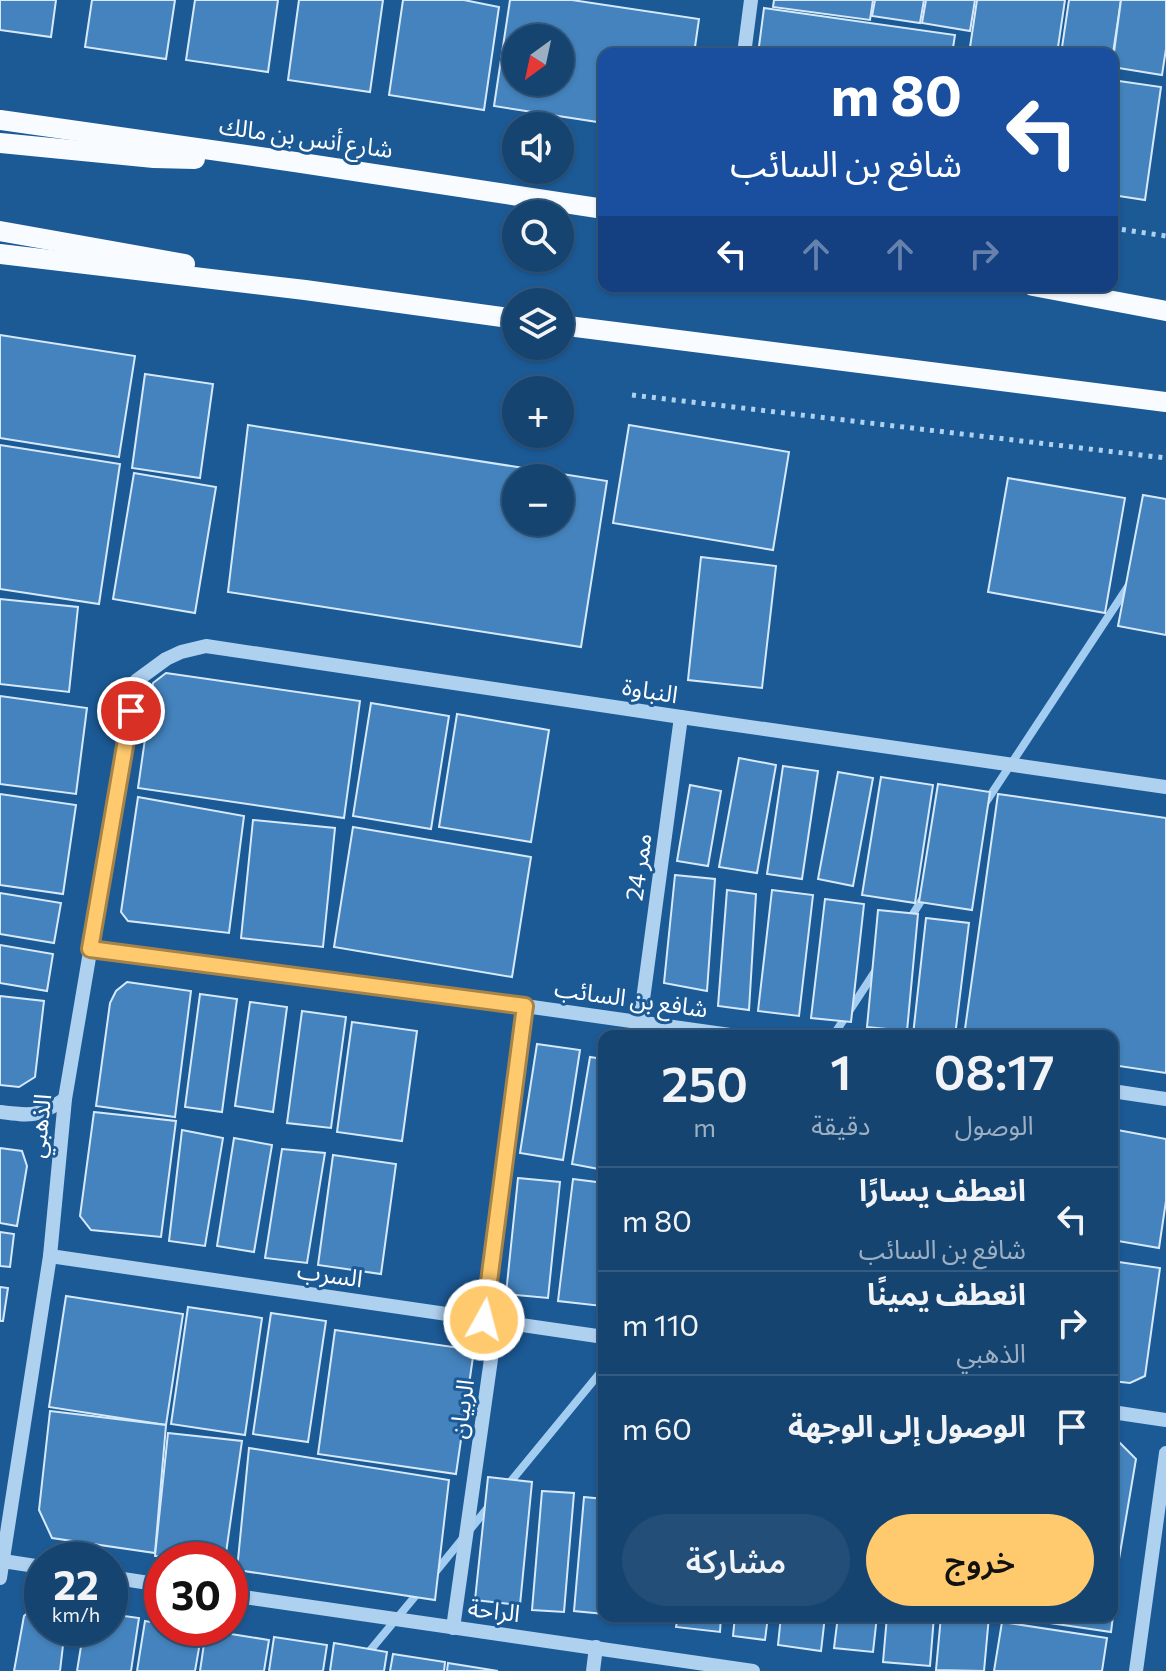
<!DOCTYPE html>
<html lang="ar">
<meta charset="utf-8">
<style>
:root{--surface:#154470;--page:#224e78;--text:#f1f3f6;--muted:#9db0c3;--line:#345c83;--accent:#ffca6e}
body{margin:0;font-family:Commissioner,"Noto Sans Arabic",sans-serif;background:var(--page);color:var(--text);direction:rtl;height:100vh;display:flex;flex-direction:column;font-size:30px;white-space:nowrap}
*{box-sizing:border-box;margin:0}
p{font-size:26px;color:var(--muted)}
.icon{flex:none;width:44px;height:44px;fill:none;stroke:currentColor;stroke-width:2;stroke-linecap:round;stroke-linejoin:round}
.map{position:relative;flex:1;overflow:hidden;direction:ltr}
.drawer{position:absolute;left:598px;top:1030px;width:520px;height:592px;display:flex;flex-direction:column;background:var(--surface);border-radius:16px;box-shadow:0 2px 6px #0004,0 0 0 2px var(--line);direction:rtl}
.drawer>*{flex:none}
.hud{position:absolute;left:598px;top:48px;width:520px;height:244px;border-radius:16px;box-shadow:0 2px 6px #0004,0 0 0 2px var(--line);direction:rtl;background:#1a4fa0;color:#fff;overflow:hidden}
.needle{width:52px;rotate:213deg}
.buttons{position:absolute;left:502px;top:24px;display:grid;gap:16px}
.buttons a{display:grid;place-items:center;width:72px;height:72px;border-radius:50%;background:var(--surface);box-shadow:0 2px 6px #0004,0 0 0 2px var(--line);font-size:40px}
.speed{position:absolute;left:24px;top:1542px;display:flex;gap:16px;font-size:40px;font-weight:700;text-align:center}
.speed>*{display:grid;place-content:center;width:104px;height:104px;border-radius:50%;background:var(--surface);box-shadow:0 2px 6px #0004,0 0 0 2px var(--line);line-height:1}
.speed small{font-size:20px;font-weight:400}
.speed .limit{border:12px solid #d22;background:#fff;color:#111}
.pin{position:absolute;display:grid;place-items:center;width:68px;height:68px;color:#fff;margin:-34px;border:4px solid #fff;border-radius:50%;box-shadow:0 2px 8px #0007}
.me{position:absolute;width:88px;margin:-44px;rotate:7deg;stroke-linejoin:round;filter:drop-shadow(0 0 6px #0008)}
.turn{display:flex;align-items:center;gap:28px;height:168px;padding:0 24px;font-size:36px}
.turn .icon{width:104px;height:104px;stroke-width:2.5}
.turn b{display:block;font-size:56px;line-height:68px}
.lanes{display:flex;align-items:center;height:76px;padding:0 24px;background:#0003;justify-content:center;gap:40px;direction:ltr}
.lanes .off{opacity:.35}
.eta{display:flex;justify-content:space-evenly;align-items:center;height:136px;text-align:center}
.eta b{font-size:48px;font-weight:600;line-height:56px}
.primary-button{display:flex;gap:16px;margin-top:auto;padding:16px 24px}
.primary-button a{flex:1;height:92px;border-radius:48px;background:var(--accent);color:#111;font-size:32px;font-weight:600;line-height:92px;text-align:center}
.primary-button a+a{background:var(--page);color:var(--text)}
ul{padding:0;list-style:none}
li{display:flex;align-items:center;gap:24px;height:104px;padding:0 24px;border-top:2px solid var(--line)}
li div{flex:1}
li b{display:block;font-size:30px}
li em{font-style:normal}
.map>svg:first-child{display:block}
</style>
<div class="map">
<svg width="1166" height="1671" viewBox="0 0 1166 1671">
<rect width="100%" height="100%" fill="#1c5a96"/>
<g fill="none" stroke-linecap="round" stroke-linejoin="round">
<g stroke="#a2cdf1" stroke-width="8">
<polyline points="984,805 1131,582"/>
<polyline points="908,922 926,893"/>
<polyline points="833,1036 876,970"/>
<polyline points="507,1486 604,1368"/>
<polyline points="433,1575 490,1505"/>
<polyline points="353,1671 422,1588"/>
</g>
</g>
<g fill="#4483bd" stroke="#d6e9fb" stroke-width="2" fill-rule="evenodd">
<polygon points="0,0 56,0 51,37 0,30"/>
<polygon points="92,0 175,0 166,59 85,47"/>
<polygon points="195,0 278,0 268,72 186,60"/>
<polygon points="299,0 383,0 370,92 288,80"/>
<polygon points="403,0 464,0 499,7 484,110 389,95"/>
<path d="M510 0H572L699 19 694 54H604V123L494 106ZM516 38H560V82H516Z"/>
<polygon points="774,0 873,0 870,20 773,7"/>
<polygon points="875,0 924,0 920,23 872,16"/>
<polygon points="926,0 975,0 970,31 922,23"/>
<polygon points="977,0 1065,0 1057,54 969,54"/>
<polygon points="1069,0 1121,0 1112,60 1112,54 1061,54"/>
<polygon points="1121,0 1166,0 1166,49 1162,75 1112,67"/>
<polygon points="764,8 955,35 952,54 758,54"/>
<polygon points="1112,80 1161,87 1145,200 1112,195"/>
<polygon points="0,335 135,356 119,457 0,438"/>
<polygon points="145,374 213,384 200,478 132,468"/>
<path d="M248 425 607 481 581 647 228 592ZM516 478H560V522H516Z"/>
<polygon points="629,425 789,452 773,550 613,523"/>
<polygon points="0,445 120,464 99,604 0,589"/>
<polygon points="134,473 216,487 195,613 113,599"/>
<polygon points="1008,478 1125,498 1105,613 988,592"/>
<polygon points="1143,495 1166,499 1166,635 1118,626"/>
<polygon points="701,557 776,566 762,688 688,680"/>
<polygon points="0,599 78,607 69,692 0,684"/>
<polygon points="166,673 360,701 344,818 138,788 153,683"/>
<polygon points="0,696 87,708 76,794 0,784"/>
<polygon points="371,703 449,716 431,829 353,816"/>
<polygon points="457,714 549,730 531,842 439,827"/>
<polygon points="739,758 776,765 757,873 719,867"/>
<polygon points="783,766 818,771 802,879 767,874"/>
<polygon points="838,772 873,778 853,886 818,879"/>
<polygon points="881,777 933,785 915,903 862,895"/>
<polygon points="938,784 990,792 972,910 919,902"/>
<polygon points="690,785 721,791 708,866 677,861"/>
<polygon points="0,794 76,805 63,894 0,885"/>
<polygon points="998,794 1166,818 1166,1073 1112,1065 1112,1036 964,1036"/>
<polygon points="138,797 244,816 229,933 128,921 121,912"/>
<polygon points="253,820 335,828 323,947 241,938"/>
<polygon points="353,827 531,857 512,977 334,947"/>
<polygon points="675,875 715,879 707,991 664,983"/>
<polygon points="727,890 756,894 749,1010 718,1006"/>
<polygon points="772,890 813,895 799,1016 758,1011"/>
<polygon points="0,893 61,903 54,943 0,934"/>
<polygon points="825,899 864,904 851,1022 811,1018"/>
<polygon points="878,910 918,914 907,1031 867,1027"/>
<polygon points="926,918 969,923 955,1036 913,1035"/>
<polygon points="0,945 53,954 47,991 0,983"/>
<polygon points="127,982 191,991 175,1117 96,1106 110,1003 116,991"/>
<polygon points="200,994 237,999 222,1112 185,1107"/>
<polygon points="0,996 44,1001 35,1077 19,1087 0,1085"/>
<polygon points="250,1002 287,1007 273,1112 235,1106"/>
<polygon points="302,1011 346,1017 331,1128 287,1123"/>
<polygon points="352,1022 417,1031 402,1141 337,1132"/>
<polygon points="537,1044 580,1050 563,1160 520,1153"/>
<polygon points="590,1057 604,1059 604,1170 572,1164"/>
<polygon points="94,1112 176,1121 161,1237 91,1230 80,1216"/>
<polygon points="1112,1129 1166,1139 1166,1201 1159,1248 1112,1240"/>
<polygon points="182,1130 223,1138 205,1246 169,1241"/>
<polygon points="234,1138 272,1145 254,1252 217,1246"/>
<polygon points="0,1148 22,1151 27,1166 17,1226 0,1223"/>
<polygon points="282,1149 325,1153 307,1263 265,1258"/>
<polygon points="333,1155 396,1164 381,1274 318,1265"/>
<polygon points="518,1178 560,1182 548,1298 506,1294"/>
<polygon points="573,1179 604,1183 604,1293 602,1306 558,1301"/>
<polygon points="0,1232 14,1234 10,1267 0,1266"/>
<polygon points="1112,1261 1160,1268 1145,1376 1130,1383 1112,1381"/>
<polygon points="0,1287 8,1288 3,1321 0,1321"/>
<polygon points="66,1296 183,1314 166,1425 49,1407"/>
<polygon points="188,1307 262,1318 245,1435 171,1424"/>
<polygon points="271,1313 326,1321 308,1442 253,1434"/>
<polygon points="335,1330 474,1350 456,1474 318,1454"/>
<polygon points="50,1411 166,1425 155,1553 52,1538 39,1510"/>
<polygon points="168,1433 242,1441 225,1560 183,1560 155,1556"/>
<polygon points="1112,1442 1120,1443 1136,1459 1118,1565 1112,1564"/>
<polygon points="249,1448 449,1480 435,1600 237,1570"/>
<polygon points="488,1477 532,1482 520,1605 475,1600"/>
<polygon points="542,1491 574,1493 564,1612 532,1610"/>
<polygon points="584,1497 604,1499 604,1614 574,1611"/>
<polygon points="1112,1574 1118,1575 1111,1632 1003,1616 1112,1616"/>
<polygon points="41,1601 42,1628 65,1628 60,1671 14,1671 24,1616"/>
<polygon points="110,1614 139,1618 131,1671 77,1671 84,1628 110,1628"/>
<polygon points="631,1616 666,1616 665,1623 630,1620"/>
<polygon points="678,1616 721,1616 720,1632 676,1627"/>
<polygon points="735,1616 768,1616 765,1640 733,1636"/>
<polygon points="781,1616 825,1616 821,1651 778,1645"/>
<polygon points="838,1616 877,1616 873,1652 834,1648"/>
<polygon points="887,1616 934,1616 930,1666 883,1662"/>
<polygon points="941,1616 989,1616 984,1671 936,1670"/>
<polygon points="145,1621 162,1624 162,1628 184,1628 202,1631 195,1671 137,1671"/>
<polygon points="1002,1622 1107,1638 1102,1671 994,1671"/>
<polygon points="206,1630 269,1640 264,1671 200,1671"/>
<polygon points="274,1637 327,1645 323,1671 269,1671"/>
<polygon points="334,1643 387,1652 384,1671 330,1671"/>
<polygon points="393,1654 445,1662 444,1671 390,1671"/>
<polygon points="448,1663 498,1671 447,1671"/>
</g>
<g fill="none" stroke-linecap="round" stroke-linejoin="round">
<g stroke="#afd1f0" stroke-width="5" stroke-dasharray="4 6" stroke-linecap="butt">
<polyline points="1112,228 1166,236"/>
<polyline points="632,395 1166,458"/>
</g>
<g stroke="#afd1f0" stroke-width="14">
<polyline points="744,54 751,0"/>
<polyline points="90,949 525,1006 737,1036"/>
<polyline points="640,1022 681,717"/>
<polyline points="1112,1091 1166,1099"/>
<path d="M0 1112C31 1116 38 1117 65 1099"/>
<polyline points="50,1256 604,1337"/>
<polyline points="1112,1412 1166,1420"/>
<polyline points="3,1561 42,1567"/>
<polyline points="110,1577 162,1585"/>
<polyline points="0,1578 50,1256 65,1099 136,681 166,659 181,652 206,646 681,717 1166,787"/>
<polyline points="230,1595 753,1671"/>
<polyline points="453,1628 493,1345 484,1320 525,1006"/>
<polyline points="593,1671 596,1647"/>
<polyline points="1136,1671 1166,1453"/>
</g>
<g stroke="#f8fbff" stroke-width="20">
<polyline points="0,120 295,162 604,209"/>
<polyline points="0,143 154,158 195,159"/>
<polyline points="0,231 185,264"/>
<polyline points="0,254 305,290 516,319"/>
<polyline points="1033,286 1166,311"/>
<polyline points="560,325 1166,402"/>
</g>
</g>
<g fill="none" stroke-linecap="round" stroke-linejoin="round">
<defs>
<polyline id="route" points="131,711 90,949 525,1006 484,1320"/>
</defs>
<use href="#route" stroke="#a68348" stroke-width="20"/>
<use href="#route" stroke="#ffca6e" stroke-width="14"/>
</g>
<g text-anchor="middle" stroke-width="6" stroke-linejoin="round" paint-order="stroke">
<g font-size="24" fill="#fff" stroke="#1c5a96">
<text transform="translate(306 138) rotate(8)" y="8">شارع أنس بن مالك</text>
<text transform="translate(650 691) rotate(9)" y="8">النباوة</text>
<text transform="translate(639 867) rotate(-82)" y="8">ممر 24</text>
<text transform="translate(631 999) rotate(8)" y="8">شافع بن السائب</text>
<text transform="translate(40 1126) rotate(-84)" y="8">الذهبي</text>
<text transform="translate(330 1275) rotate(8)" y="8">السرب</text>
<text transform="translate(462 1409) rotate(-82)" y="8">الربيان</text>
<text transform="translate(494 1611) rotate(7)" y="8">الراحة</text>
</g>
</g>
</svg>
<div class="buttons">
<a><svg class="needle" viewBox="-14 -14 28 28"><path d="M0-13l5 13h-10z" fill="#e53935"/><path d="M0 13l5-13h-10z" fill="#9db0c3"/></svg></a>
<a><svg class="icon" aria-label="sound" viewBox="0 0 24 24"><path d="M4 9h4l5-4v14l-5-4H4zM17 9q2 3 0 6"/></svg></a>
<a><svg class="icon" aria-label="search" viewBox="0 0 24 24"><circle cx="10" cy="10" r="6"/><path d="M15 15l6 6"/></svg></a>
<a><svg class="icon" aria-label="layers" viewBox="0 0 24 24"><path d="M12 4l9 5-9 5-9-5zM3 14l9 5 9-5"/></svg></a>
<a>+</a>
<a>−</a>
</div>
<div class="speed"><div>22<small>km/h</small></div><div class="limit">30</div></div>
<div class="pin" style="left:131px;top:711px;background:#d93025"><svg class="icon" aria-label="arrive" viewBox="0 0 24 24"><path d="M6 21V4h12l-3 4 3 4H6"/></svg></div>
<svg class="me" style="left:484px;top:1320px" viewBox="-20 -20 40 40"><circle r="17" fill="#ffca6e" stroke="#fff" stroke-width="3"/><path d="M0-11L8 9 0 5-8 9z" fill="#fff"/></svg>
<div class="hud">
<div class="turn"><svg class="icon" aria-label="left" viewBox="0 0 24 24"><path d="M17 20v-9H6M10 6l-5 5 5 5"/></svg><div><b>80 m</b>شافع بن السائب</div></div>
<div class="lanes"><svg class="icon" aria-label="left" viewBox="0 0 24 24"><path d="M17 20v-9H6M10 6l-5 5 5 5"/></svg><svg class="icon off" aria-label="ahead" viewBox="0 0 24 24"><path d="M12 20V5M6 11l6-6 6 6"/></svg><svg class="icon off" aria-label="ahead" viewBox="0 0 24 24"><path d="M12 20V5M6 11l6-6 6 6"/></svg><svg class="icon off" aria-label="right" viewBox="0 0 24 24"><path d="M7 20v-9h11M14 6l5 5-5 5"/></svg></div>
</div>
<section class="drawer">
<div class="eta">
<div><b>08:17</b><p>الوصول</p></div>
<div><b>1</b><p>دقيقة</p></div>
<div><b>250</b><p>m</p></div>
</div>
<ul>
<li><svg class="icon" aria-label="left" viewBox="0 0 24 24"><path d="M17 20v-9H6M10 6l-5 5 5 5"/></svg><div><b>انعطف يسارًا</b><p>شافع بن السائب</p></div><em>80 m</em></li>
<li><svg class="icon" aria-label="right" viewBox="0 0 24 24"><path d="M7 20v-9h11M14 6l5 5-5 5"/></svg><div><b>انعطف يمينًا</b><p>الذهبي</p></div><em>110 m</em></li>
<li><svg class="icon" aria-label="arrive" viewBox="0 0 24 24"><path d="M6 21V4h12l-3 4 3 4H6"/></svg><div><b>الوصول إلى الوجهة</b></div><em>60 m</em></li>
</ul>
<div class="primary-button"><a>خروج</a><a>مشاركة</a></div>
</section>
</div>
